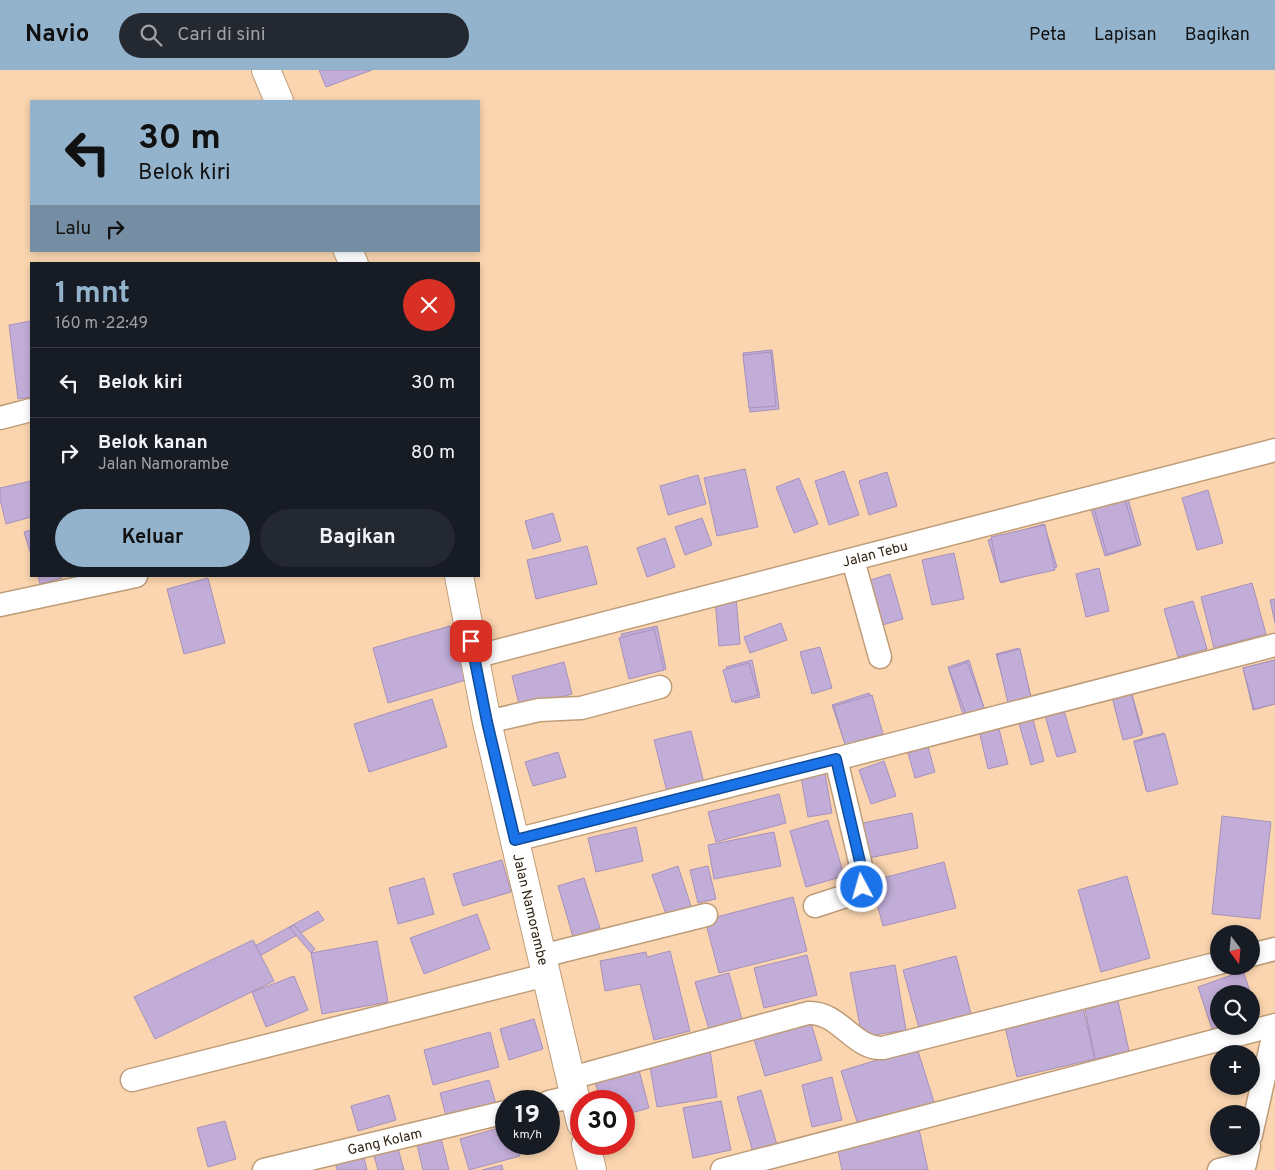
<!DOCTYPE html>
<html lang="id">
<meta charset="utf-8">
<style>
:root{--surface:#171b24;--page:#242831;--text:#f1f3f6;--muted:#9ea1a6;--line:#363941;--accent:#93b2cc}
body{margin:0;font-family:Overpass,sans-serif;background:var(--page);color:var(--text);height:100vh;display:flex;flex-direction:column;font-size:19px;white-space:nowrap}
*{box-sizing:border-box;margin:0}
p{font-size:16px;color:var(--muted)}
.icon{flex:none;width:28px;height:28px;fill:none;stroke:currentColor;stroke-width:2;stroke-linecap:round;stroke-linejoin:round}
.map{position:relative;flex:1;overflow:hidden}
.details{position:absolute;left:30px;top:192px;width:450px;height:315px;display:flex;flex-direction:column;background:var(--surface);border-radius:0px;box-shadow:0 2px 8px #0003}
.details>*{flex:none}
.guide{position:absolute;left:30px;top:30px;width:450px;height:152px;border-radius:0px;box-shadow:0 2px 8px #0003;background:#93b2cc;color:#111;overflow:hidden}
.needle{width:32px;rotate:164deg}
.buttons{position:absolute;left:1210px;top:855px;display:grid;gap:10px}
.buttons a{display:grid;place-items:center;width:50px;height:50px;border-radius:50%;background:var(--surface);box-shadow:0 2px 8px #0003;font-size:25px}
.speed{position:absolute;left:495px;top:1020px;display:flex;gap:10px;font-size:25px;font-weight:700;text-align:center}
.speed>*{display:grid;place-content:center;width:65px;height:65px;border-radius:50%;background:var(--surface);box-shadow:0 2px 8px #0003;line-height:1}
.speed small{font-size:12px;font-weight:400}
.speed .limit{border:8px solid #d22;background:#fff;color:#111}
.pin{position:absolute;display:grid;place-items:center;width:42px;height:42px;color:#fff;margin:-21px;border-radius:10px;box-shadow:0 2px 8px #0006}
.me{position:absolute;width:55px;margin:-28px;rotate:354deg;stroke-linejoin:round;filter:drop-shadow(0 0 4px #0008)}
.turn{display:flex;align-items:center;gap:18px;height:105px;padding:0 25px;font-size:22px}
.turn .icon{width:65px;height:65px;stroke-width:2.5}
.turn b{display:block;font-size:35px;line-height:42px}
.then{display:flex;align-items:center;height:48px;padding:0 25px;background:#0003;gap:10px;font-size:19px}
.round{display:grid;place-items:center;flex:none;width:52px;height:52px;border-radius:26px;background:var(--page)}
.head{display:flex;align-items:center;justify-content:space-between;height:85px;padding:0 25px}
h1{font-size:30px;font-weight:700;line-height:38px;color:var(--accent)}
.button{display:flex;gap:10px;margin-top:auto;padding:10px 25px}
.button a{flex:1;height:58px;border-radius:30px;background:var(--accent);color:#111;font-size:20px;font-weight:700;line-height:58px;text-align:center}
.button a+a{background:var(--page);color:var(--text)}
ul{padding:0;list-style:none}
li{display:flex;align-items:center;gap:15px;height:70px;padding:0 25px;border-top:1px solid var(--line)}
li div{flex:1}
li b{display:block;font-size:19px}
li em{font-style:normal}
header{display:flex;align-items:center;gap:30px;box-sizing:border-box;height:70px;padding:0 25px;background:var(--accent);color:#111}
header strong{font-size:24px}
nav{display:flex;gap:28px;margin-inline-start:auto;font-size:18px}
.search{width:350px;height:45px;background:var(--page);display:flex;align-items:center;gap:12px;box-sizing:border-box;padding:0 18px;border-radius:28px;color:var(--muted);font-size:19px}
.map>svg:first-child{display:block}
</style>
<header>
<strong>Navio</strong>
<div class="search"><svg class="icon" aria-label="search" viewBox="0 0 24 24"><circle cx="10" cy="10" r="6"/><path d="M15 15l6 6"/></svg>Cari di sini</div>
<nav><a>Peta</a><a>Lapisan</a><a>Bagikan</a></nav>
</header>
<div class="map">
<svg width="1275" height="1100" viewBox="0 0 1275 1100">
<rect width="100%" height="100%" fill="#fad5af"/>
<g fill="#c2add8" stroke="#a691bb">
<polygon points="319,0 372,0 326,17"/>
<polygon points="31,251 31,327 18,329 9,255"/>
<polygon points="772,280 779,339 750,342 743,283"/>
<polygon points="771,282 776,336 749,338 743,285"/>
<polygon points="745,399 758,457 717,466 704,408"/>
<polygon points="844,401 859,445 829,455 815,411"/>
<polygon points="887,402 897,436 869,445 859,411"/>
<polygon points="698,405 706,434 668,445 660,416"/>
<polygon points="799,408 818,454 794,463 776,417"/>
<polygon points="31,411 31,447 6,454 0,429 0,418"/>
<polygon points="1208,420 1223,473 1197,480 1182,428"/>
<polygon points="1126,421 1141,475 1105,486 1089,432"/>
<polygon points="1124,426 1138,475 1107,484 1093,435"/>
<polygon points="553,443 561,471 533,479 525,451"/>
<polygon points="702,448 712,475 685,485 675,457"/>
<polygon points="1044,454 1057,497 1001,513 988,470"/>
<polygon points="1045,455 1055,500 1000,512 991,467"/>
<polygon points="31,460 31,485 24,462"/>
<polygon points="665,468 675,497 647,507 637,478"/>
<polygon points="587,476 597,514 536,529 527,490"/>
<polygon points="954,483 964,529 932,535 922,490"/>
<polygon points="1099,498 1109,541 1086,547 1076,504"/>
<polygon points="890,504 903,549 879,556 867,511"/>
<polygon points="38,506 62,506 62,508 40,514"/>
<polygon points="208,508 225,573 184,584 167,519"/>
<polygon points="1252,513 1266,564 1214,578 1201,527"/>
<polygon points="736,527 740,574 719,576 715,529"/>
<polygon points="1275,529 1275,553 1270,530"/>
<polygon points="1193,531 1207,579 1178,587 1164,539"/>
<polygon points="781,553 787,570 750,583 744,567"/>
<polygon points="450,556 466,610 388,633 373,578"/>
<polygon points="657,556 666,599 631,607 621,564"/>
<polygon points="654,559 664,600 629,609 619,568"/>
<polygon points="820,577 832,618 812,624 800,582"/>
<polygon points="1019,578 1032,631 1010,636 996,584"/>
<polygon points="1020,579 1031,628 1008,633 997,585"/>
<polygon points="752,590 760,627 735,633 726,597"/>
<polygon points="969,590 985,641 964,648 948,597"/>
<polygon points="1275,590 1275,634 1253,640 1243,598"/>
<polygon points="1275,590 1275,634 1254,639 1243,598"/>
<polygon points="564,592 572,624 520,638 512,606"/>
<polygon points="967,592 986,643 968,650 949,599"/>
<polygon points="749,593 758,625 732,632 723,600"/>
<polygon points="1131,621 1143,663 1124,668 1112,626"/>
<polygon points="1131,622 1142,665 1123,670 1112,627"/>
<polygon points="869,623 882,666 846,677 832,635"/>
<polygon points="872,625 883,664 845,675 834,636"/>
<polygon points="432,629 447,677 369,702 354,654"/>
<polygon points="1063,637 1076,682 1057,687 1044,642"/>
<polygon points="1032,646 1044,691 1031,695 1018,650"/>
<polygon points="997,651 1008,694 988,699 978,656"/>
<polygon points="691,661 704,713 667,722 654,670"/>
<polygon points="1164,663 1176,713 1146,720 1134,671"/>
<polygon points="1165,664 1178,714 1147,722 1134,672"/>
<polygon points="928,677 935,702 915,708 908,683"/>
<polygon points="558,682 566,707 533,716 525,692"/>
<polygon points="884,691 896,726 871,734 859,700"/>
<polygon points="825,703 832,743 808,747 801,707"/>
<polygon points="779,724 786,753 716,772 708,742"/>
<polygon points="912,743 918,778 869,788 863,753"/>
<polygon points="1222,746 1271,752 1260,849 1212,844"/>
<polygon points="828,750 844,806 806,817 790,761"/>
<polygon points="636,757 643,791 596,802 588,768"/>
<polygon points="774,762 781,796 714,809 708,775"/>
<polygon points="502,790 511,822 463,836 453,804"/>
<polygon points="944,792 956,838 883,856 871,811"/>
<polygon points="678,796 691,836 666,844 652,805"/>
<polygon points="708,796 716,829 698,833 690,800"/>
<polygon points="1127,806 1150,888 1101,902 1078,820"/>
<polygon points="424,808 434,844 398,854 389,818"/>
<polygon points="584,808 600,858 573,867 558,816"/>
<polygon points="793,827 807,881 719,903 705,850"/>
<polygon points="318,841 324,850 177,932 172,922"/>
<polygon points="477,844 490,879 424,904 410,868"/>
<polygon points="294,855 315,879 311,883 290,858"/>
<polygon points="253,870 274,911 155,969 134,927"/>
<polygon points="377,871 388,932 322,944 311,883"/>
<polygon points="670,881 690,961 654,970 640,914 605,921 600,891 646,882 647,887"/>
<polygon points="807,885 817,925 764,938 754,898"/>
<polygon points="956,886 971,944 919,958 903,900"/>
<polygon points="895,895 906,960 862,967 850,903"/>
<polygon points="1243,901 1251,924 1219,924 1219,956 1221,956 1212,959 1198,917"/>
<polygon points="729,903 743,953 710,963 695,912"/>
<polygon points="294,906 308,940 266,957 252,922"/>
<polygon points="1251,924 1258,943 1251,946"/>
<polygon points="1118,931 1129,981 1095,989 1085,939"/>
<polygon points="1083,938 1095,989 1017,1007 1005,957"/>
<polygon points="534,949 543,979 509,990 500,959"/>
<polygon points="811,953 822,990 765,1006 754,969"/>
<polygon points="490,962 499,997 433,1015 424,980"/>
<polygon points="917,978 935,1035 859,1058 841,1001"/>
<polygon points="710,980 717,1027 657,1037 649,991"/>
<polygon points="639,1000 649,1038 624,1045 624,1031 601,1031 595,1012"/>
<polygon points="832,1007 842,1050 812,1057 802,1015"/>
<polygon points="489,1010 496,1034 446,1046 440,1023"/>
<polygon points="761,1020 777,1075 753,1082 737,1027"/>
<polygon points="389,1025 396,1050 358,1061 351,1036"/>
<polygon points="721,1031 731,1080 693,1088 683,1038"/>
<polygon points="225,1051 236,1089 208,1097 197,1058"/>
<polygon points="506,1056 506,1074 517,1074 520,1086 469,1100 460,1069"/>
<polygon points="919,1059 928,1100 842,1100 837,1076"/>
<polygon points="441,1068 449,1100 423,1100 417,1075"/>
<polygon points="397,1075 404,1100 378,1100 373,1082"/>
<polygon points="363,1084 367,1100 337,1100 335,1092"/>
<polygon points="502,1095 503,1100 482,1100"/>
</g>
<g fill="none" stroke-linecap="round" stroke-linejoin="round">
<defs>
<g id="street">
<polyline points="0,348 31,340"/>
<polyline points="853,490 880,587"/>
<polyline points="0,535 136,506"/>
<path id="s1" d="M474 587 1275 380"/>
<polyline points="487,652 539,640 581,638 660,617"/>
<polyline points="515,770 836,689 1275,575"/>
<polyline points="815,836 855,823 862,817 864,809 836,689"/>
<polyline points="1251,885 1275,879"/>
<polyline points="542,886 706,845"/>
<path d="M571 1008 808 943C839 941 854 980 883 978L1219 893"/>
<polyline points="132,1010 546,905"/>
<polyline points="549,1032 575,1026"/>
<polyline points="1251,1065 1275,958"/>
<path id="s2" d="M264 1100 506 1042"/>
<polyline points="722,1100 1275,955"/>
<polyline points="1219,1100 1245,1094 1249,1076"/>
</g>
<g id="secondary">
<polyline points="266,0 279,31"/>
<polyline points="348,181 354,194"/>
<path id="s3" d="M459 506 487 652 581 1053"/>
<polyline points="586,1074 592,1100"/>
</g>
</defs>
<use href="#street" stroke="#bf9c78" stroke-width="25"/>
<use href="#secondary" stroke="#bf9c78" stroke-width="30"/>
<use href="#street" stroke="#fff" stroke-width="22"/>
<use href="#secondary" stroke="#fff" stroke-width="28"/>
</g>
<g fill="none" stroke-linecap="round" stroke-linejoin="round">
<defs>
<polyline id="route" points="471,571 487,652 515,770 836,689 864,809 862,817"/>
</defs>
<use href="#route" stroke="#114b97" stroke-width="12"/>
<use href="#route" stroke="#1a73e8" stroke-width="9"/>
</g>
<g text-anchor="middle" stroke-width="4" stroke-linejoin="round" paint-order="stroke">
<g font-size="14" fill="#302314" stroke="#fdfdfd">
<text dy="5" stroke="none"><textPath href="#s1" startOffset="414">Jalan Tebu</textPath></text>
<text dy="5" stroke="none"><textPath href="#s3" startOffset="341">Jalan Namorambe</textPath></text>
<text dy="5" stroke="none"><textPath href="#s2" startOffset="124">Gang Kolam</textPath></text>
</g>
</g>
</svg>
<div class="buttons">
<a><svg class="needle" viewBox="-14 -14 28 28"><path d="M0-13l5 13h-10z" fill="#e53935"/><path d="M0 13l5-13h-10z" fill="#9ea1a6"/></svg></a>
<a><svg class="icon" aria-label="search" viewBox="0 0 24 24"><circle cx="10" cy="10" r="6"/><path d="M15 15l6 6"/></svg></a>
<a>+</a>
<a>−</a>
</div>
<div class="speed"><div>19<small>km/h</small></div><div class="limit">30</div></div>
<div class="pin" style="left:471px;top:571px;background:#d93025"><svg class="icon" aria-label="arrive" viewBox="0 0 24 24"><path d="M6 21V4h12l-3 4 3 4H6"/></svg></div>
<svg class="me" style="left:862px;top:817px" viewBox="-20 -20 40 40"><circle r="17" fill="#1a73e8" stroke="#fff" stroke-width="3"/><path d="M0-11L8 9 0 5-8 9z" fill="#fff"/></svg>
<div class="guide">
<div class="turn"><svg class="icon" aria-label="left" viewBox="0 0 24 24"><path d="M17 20v-9H6M10 6l-5 5 5 5"/></svg><div><b>30 m</b>Belok kiri</div></div>
<div class="then">Lalu<svg class="icon" aria-label="right" viewBox="0 0 24 24"><path d="M7 20v-9h11M14 6l5 5-5 5"/></svg></div>
</div>
<section class="details">
<div class="head"><div><h1>1 mnt</h1><p>160 m · 22:49</p></div><a class="round" style="background:#d93025;color:#fff"><svg class="icon" aria-label="close" viewBox="0 0 24 24"><path d="M6 6l12 12M18 6L6 18"/></svg></a></div>
<ul>
<li><svg class="icon" aria-label="left" viewBox="0 0 24 24"><path d="M17 20v-9H6M10 6l-5 5 5 5"/></svg><div><b>Belok kiri</b></div><em>30 m</em></li>
<li><svg class="icon" aria-label="right" viewBox="0 0 24 24"><path d="M7 20v-9h11M14 6l5 5-5 5"/></svg><div><b>Belok kanan</b><p>Jalan Namorambe</p></div><em>80 m</em></li>
</ul>
<div class="button"><a>Keluar</a><a>Bagikan</a></div>
</section>
</div>
